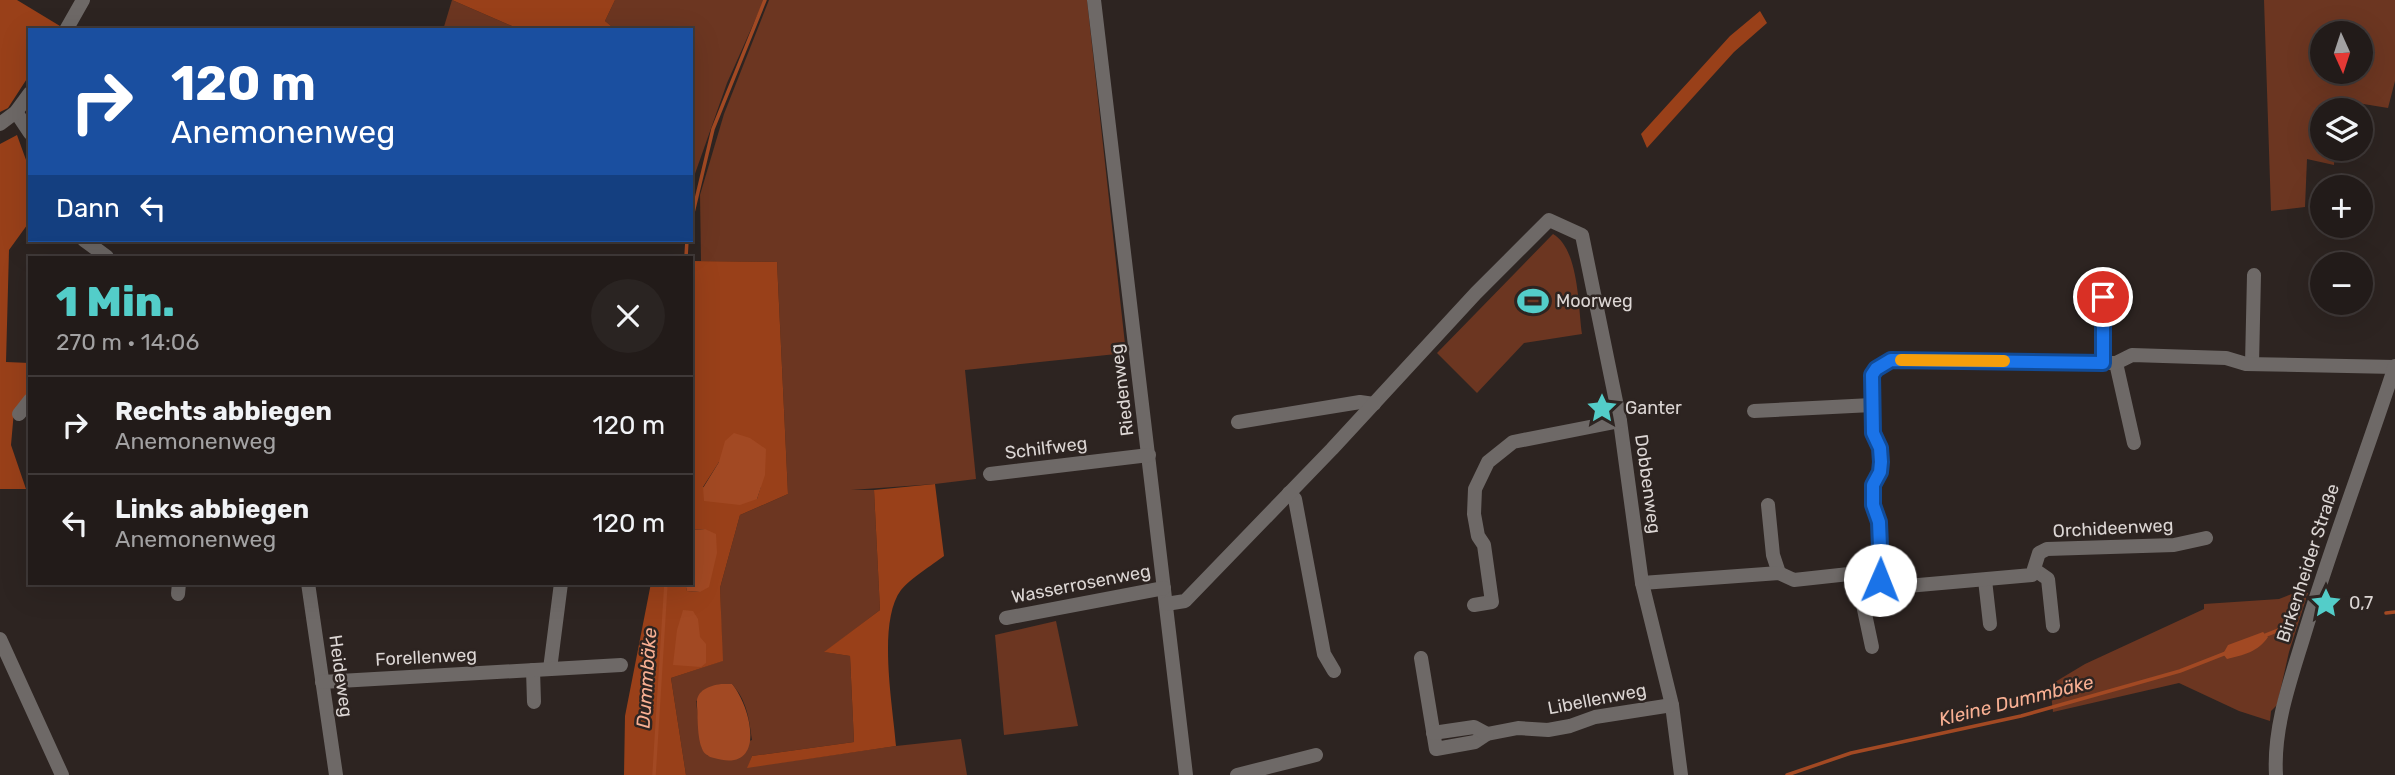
<!DOCTYPE html>
<html lang="de">
<meta charset="utf-8">
<style>
:root{--surface:#221b19;--page:#2a2422;--text:#f1f3f6;--muted:#a2a1a2;--line:#3f3938;--accent:#53cdc9}
body{margin:0;font-family:Rubik,sans-serif;background:var(--page);color:var(--text);height:100vh;display:flex;flex-direction:column;font-size:26px;white-space:nowrap}
*{box-sizing:border-box;margin:0}
p{font-size:23px;color:var(--muted)}
.icon{flex:none;width:38px;height:38px;fill:none;stroke:currentColor;stroke-width:2;stroke-linecap:round;stroke-linejoin:round}
.map{position:relative;flex:1;overflow:hidden}
.drawer{position:absolute;left:28px;top:256px;width:665px;height:329px;display:flex;flex-direction:column;background:var(--surface);border-radius:0px;box-shadow:0 7px 28px #0002,0 0 0 2px var(--line)}
.drawer>*{flex:none}
.hud{position:absolute;left:28px;top:28px;width:665px;height:214px;border-radius:0px;box-shadow:0 7px 28px #0002,0 0 0 2px var(--line);background:#1a4fa0;color:#fff;overflow:hidden}
.needle{width:46px;rotate:177deg}
.fabs{position:absolute;left:2310px;top:21px;display:grid;gap:14px}
.fabs a{display:grid;place-items:center;width:63px;height:63px;border-radius:50%;background:var(--surface);box-shadow:0 7px 28px #0002,0 0 0 2px var(--line);font-size:35px}
.pin{position:absolute;display:grid;place-items:center;width:60px;height:60px;color:#fff;margin:-30px;border:4px solid #fff;border-radius:50%;box-shadow:0 2px 7px #0007}
.me{position:absolute;width:77px;margin:-38px;rotate:1deg;stroke-linejoin:round;filter:drop-shadow(0 0 5px #0008)}
.turn{display:flex;align-items:center;gap:24px;height:147px;padding:0 28px;font-size:32px}
.turn .icon{width:91px;height:91px;stroke-width:2.5}
.turn b{display:block;font-size:49px;line-height:60px}
.then{display:flex;align-items:center;height:66px;padding:0 28px;background:#0003;gap:14px;font-size:26px}
.round{display:grid;place-items:center;flex:none;width:74px;height:74px;border-radius:37px;background:var(--page)}
.headline{display:flex;align-items:center;justify-content:space-between;height:119px;padding:0 28px}
h1{font-size:42px;font-weight:800;line-height:52px;color:var(--accent)}
ul{padding:0;list-style:none}
li{display:flex;align-items:center;gap:21px;height:98px;padding:0 28px;border-top:2px solid var(--line)}
li div{flex:1}
li b{display:block;font-size:26px}
li em{font-style:normal}
.map>svg:first-child{display:block}
</style>
<div class="map">
<svg width="2395" height="775" viewBox="0 0 2395 775">
<rect width="100%" height="100%" fill="#2d2421"/>
<g fill="#6c3621" fill-rule="evenodd">
<polygon points="452,0 521,30 443,30"/>
<polygon points="615,0 764,0 727,83 691,185 691,30 616,30 605,21"/>
<path d="M769 0H1087L1126 353 965 370 976 479 935 484 851 490H874L880 610 825 652 850 656 854 742 752 756 748 767 896 746 961 739 967 775H686L671 678 722 661 720 588 740 515 788 494 777 262 701 261 700 195 724 114ZM732 684C747 701 749 718 752 740L708 756 702 749 696 701Z"/>
<path d="M2264 0H2395V81L2388 108 2339 100 2338 110H2322V149H2335L2334 165 2307 159 2305 207 2271 211ZM2322 33H2361V72H2322Z"/>
<path d="M1553 234C1579 249 1578 306 1582 334L1524 343 1477 393 1437 353Z"/>
<polygon points="2299,591 2308,593 2289,652 2277,705 2271,711 2270,721 2239,711 2179,683 2053,712 2050,685 2085,664 2204,609 2204,604 2279,599"/>
<polygon points="1056,621 1078,726 1004,735 995,635"/>
</g>
<g fill="#994019" fill-rule="evenodd">
<polygon points="0,0 17,0 60,26 58,30 30,30 30,74 8,108 0,112"/>
<polygon points="452,0 615,0 605,21 616,30 521,30"/>
<polygon points="1760,11 1767,23 1734,52 1647,148 1641,134 1730,36"/>
<polygon points="17,135 30,171 30,221 9,250 6,362 30,363 30,392 14,411 11,445 26,489 0,489 0,144"/>
<path d="M691 261 777 262 788 494 740 515 720 588 723 661 671 678 686 775H624L625 716 651 583H685L687 591 700 592 705 529 691 530ZM719 462 761 486 757 499 703 487Z"/>
<path d="M935 484 944 556C932 565 910 579 901 590 877 622 893 706 896 746L747 768 752 756 854 742 850 656 824 652 880 610 874 490Z"/>
</g>
<g fill="#a24923">
<polygon points="734,433 750,438 766,449 765,475 757,499 740,505 704,501 703,488 719,462 725,441"/>
<polygon points="705,529 716,534 717,553 709,587 700,592 687,591 685,583 691,583 691,530"/>
<polygon points="683,610 693,611 698,619 700,637 706,644 706,663 701,667 673,665 677,630"/>
<path d="M2263 632 2268 637C2258 652 2243 655 2227 659L2223 654 2228 645Z"/>
<path d="M721 684H732C752 708 767 774 714 758 709 757 704 754 702 749 697 737 698 719 697 706 695 691 708 686 721 684Z"/>
</g>
<g fill="none" stroke-linecap="round" stroke-linejoin="round">
<g stroke="#a24923" stroke-width="3.5">
<polyline points="691,221 713,129 765,0"/>
<polyline points="686,257 687,240"/>
<polyline points="2386,613 2395,612"/>
<polyline points="2266,635 2284,628"/>
<polyline points="654,775 666,583"/>
<polyline points="1787,775 1851,753 2021,716 2180,671 2226,653"/>
</g>
<g stroke="#6e6967" stroke-width="14">
<polyline points="1094,0 1186,775"/>
<polyline points="66,30 83,0"/>
<polyline points="16,112 30,133"/>
<polyline points="0,124 16,112 30,93"/>
<polyline points="84,240 107,257"/>
<polyline points="2103,363 2103,275"/>
<polyline points="2116,363 2134,443"/>
<polyline points="2252,364 2254,275"/>
<polyline points="1754,411 1872,405"/>
<polyline points="19,414 30,400"/>
<polyline points="1238,422 1360,402 1374,404"/>
<polyline points="990,474 1149,455"/>
<polyline points="1289,493 1295,499 1324,654 1334,671"/>
<polyline points="1768,505 1773,555 1779,573"/>
<polyline points="2035,570 2048,579 2053,626"/>
<polyline points="1880,580 1875,563 1880,547 1879,522 1873,505 1873,485 1880,472 1881,462 1880,448 1873,433 1872,375 1876,369 1891,360 2116,363 2132,355 2226,358 2246,364 2395,367"/>
<polyline points="1985,580 1990,624"/>
<polyline points="1858,581 1872,647"/>
<polyline points="308,583 336,775"/>
<polyline points="1642,583 1779,573 1794,580 1849,574 1858,581 1880,580 1896,587 2032,575 2039,553 2047,549 2174,545 2206,538"/>
<polyline points="178,594 179,583"/>
<polyline points="1166,604 1185,601 1332,449 1476,293 1549,220 1582,235 1620,421 1642,583 1672,705 1681,775"/>
<polyline points="1474,605 1492,602 1484,545 1478,536 1474,514 1475,489 1488,462 1513,442 1620,421"/>
<polyline points="1006,618 1164,588"/>
<polyline points="1421,658 1436,749 1475,742 1487,734 1518,728 1548,730 1570,726 1595,717 1672,705"/>
<polyline points="550,669 561,583"/>
<polyline points="533,670 534,702"/>
<polyline points="322,682 621,665"/>
<polyline points="1433,733 1474,727 1487,734"/>
<polyline points="1237,775 1316,755"/>
</g>
<g stroke="#6e6967" stroke-width="14">
<polyline points="0,639 62,775"/>
<path d="M2276 775C2273 725 2292 676 2306 629 2333 541 2366 454 2395 366"/>
</g>
</g>
<g fill="none" stroke-linecap="round" stroke-linejoin="round">
<defs>
<polyline id="route" points="1880,580 1875,563 1880,547 1879,522 1873,505 1873,485 1880,472 1881,462 1880,448 1873,433 1872,375 1876,369 1891,360 2103,363 2103,297"/>
</defs>
<use href="#route" stroke="#114b97" stroke-width="18"/>
<use href="#route" stroke="#1a73e8" stroke-width="12"/>
<polyline stroke="#f59e0b" stroke-width="12" points="1901,360 2004,361"/>
</g>
<defs>
<symbol id="stadium-bare" viewBox="-9 -9 18 18"><path d="M0-5a6.5 5 0 1 0 0 10a6.5 5 0 1 0 0-10ZM-3.5-1.8h7v3.6h-7Z" fill="#53cdc9" stroke="#2d2421" stroke-width="2.5" paint-order="stroke"/></symbol>
<symbol id="sight-bare" viewBox="-9 -9 18 18"><path d="M0-6L1.8-2.2L6-1.7L2.9 1.2L3.7 5.4L0 3.3L-3.7 5.4L-2.9 1.2L-6-1.7L-1.8-2.2Z" fill="#53cdc9" stroke="#2d2421" stroke-width="2.5" paint-order="stroke"/></symbol>
</defs>
<g fill-rule="evenodd">
<use href="#stadium-bare" x="1511" y="279" width="44" height="44"/>
<use href="#sight-bare" x="1580" y="386" width="44" height="44"/>
<use href="#sight-bare" x="2304" y="581" width="44" height="44"/>
</g>
<g text-anchor="middle" stroke-width="5" stroke-linejoin="round" paint-order="stroke">
<g font-size="18" fill="#dcd6d4" stroke="#2d2421" text-anchor="start">
<text x="1556" y="307">Moorweg</text>
<text x="1625" y="414">Ganter</text>
<text x="2349" y="609">0,7</text>
</g>
<g font-size="18" fill="#dcd6d4" stroke="#2d2421">
<text transform="translate(1122 390) rotate(-97)" y="6">Riedenweg</text>
<text transform="translate(1046 448) rotate(-7)" y="6">Schilfweg</text>
<text transform="translate(1648 484) rotate(82)" y="6">Dobbenweg</text>
<text transform="translate(2113 528) rotate(-3)" y="6">Orchideenweg</text>
<text transform="translate(2308 563) rotate(-72)" y="6">Birkenheider Straße</text>
<text transform="translate(1081 584) rotate(-11)" y="6">Wasserrosenweg</text>
<text transform="translate(426 657) rotate(-3)" y="6">Forellenweg</text>
<text transform="translate(341 676) rotate(82)" y="6">Heideweg</text>
<text transform="translate(1597 699) rotate(-11)" y="6">Libellenweg</text>
</g>
<g font-size="19" font-style="italic" fill="#f9b093" stroke="#2d2421">
<text transform="translate(646 678) rotate(-86)" y="7">Dummbäke</text>
<text transform="translate(2016 700) rotate(-14)" y="7">Kleine Dummbäke</text>
</g>
</g>
</svg>
<div class="fabs">
<a><svg class="needle" viewBox="-14 -14 28 28"><path d="M0-13l5 13h-10z" fill="#e53935"/><path d="M0 13l5-13h-10z" fill="#a2a1a2"/></svg></a>
<a><svg class="icon" aria-label="layers" viewBox="0 0 24 24"><path d="M12 4l9 5-9 5-9-5zM3 14l9 5 9-5"/></svg></a>
<a>+</a>
<a>−</a>
</div>
<div class="pin" style="left:2103px;top:297px;background:#d93025"><svg class="icon" aria-label="arrive" viewBox="0 0 24 24"><path d="M6 21V4h12l-3 4 3 4H6"/></svg></div>
<svg class="me" style="left:1880px;top:580px" viewBox="-20 -20 40 40"><circle r="19" fill="#fff"/><path d="M0-13L10 11 0 6-10 11z" fill="#1a73e8"/></svg>
<div class="hud">
<div class="turn"><svg class="icon" aria-label="right" viewBox="0 0 24 24"><path d="M7 20v-9h11M14 6l5 5-5 5"/></svg><div><b>120 m</b>Anemonenweg</div></div>
<div class="then">Dann<svg class="icon" aria-label="left" viewBox="0 0 24 24"><path d="M17 20v-9H6M10 6l-5 5 5 5"/></svg></div>
</div>
<section class="drawer">
<div class="headline"><div><h1>1 Min.</h1><p>270 m · 14:06</p></div><a class="round"><svg class="icon" aria-label="close" viewBox="0 0 24 24"><path d="M6 6l12 12M18 6L6 18"/></svg></a></div>
<ul>
<li><svg class="icon" aria-label="right" viewBox="0 0 24 24"><path d="M7 20v-9h11M14 6l5 5-5 5"/></svg><div><b>Rechts abbiegen</b><p>Anemonenweg</p></div><em>120 m</em></li>
<li><svg class="icon" aria-label="left" viewBox="0 0 24 24"><path d="M17 20v-9H6M10 6l-5 5 5 5"/></svg><div><b>Links abbiegen</b><p>Anemonenweg</p></div><em>120 m</em></li>
</ul>
</section>
</div>
